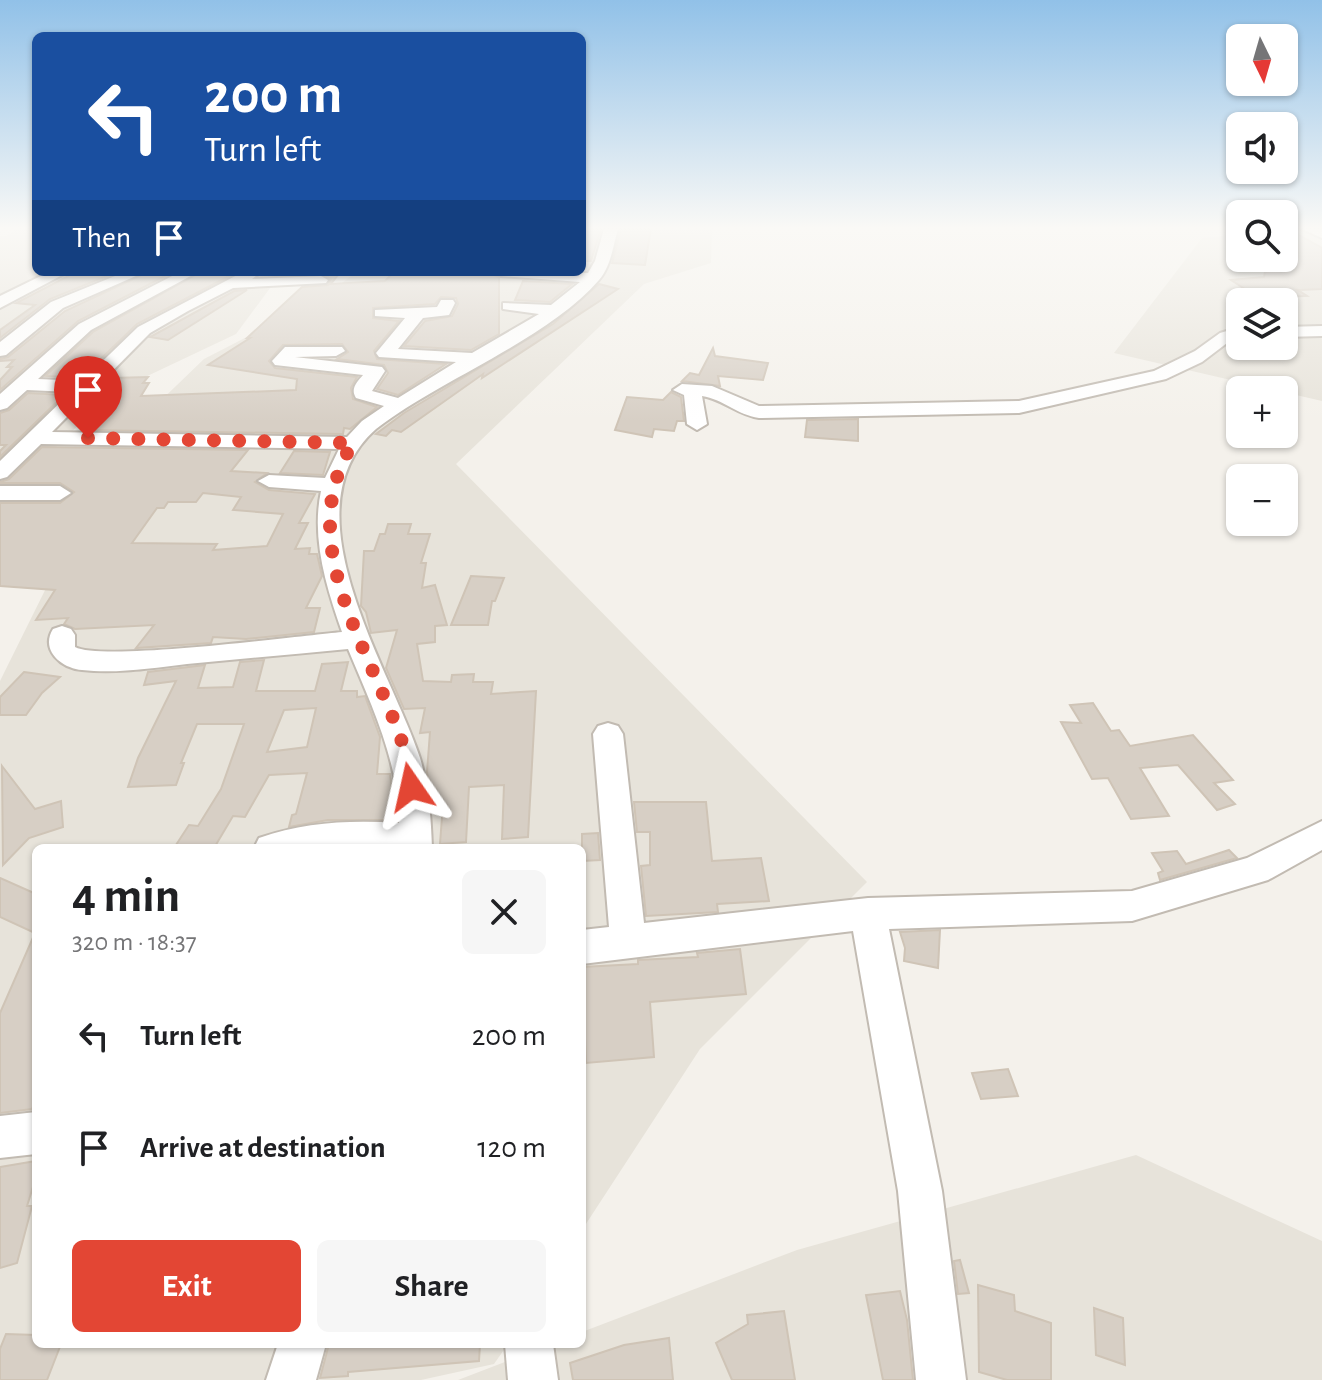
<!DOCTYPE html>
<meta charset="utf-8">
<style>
:root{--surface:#fff;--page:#f6f6f6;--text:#202124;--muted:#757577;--accent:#e34634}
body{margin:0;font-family:"Alegreya Sans",sans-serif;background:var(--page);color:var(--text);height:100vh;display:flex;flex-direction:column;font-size:30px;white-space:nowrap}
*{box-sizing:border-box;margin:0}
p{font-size:26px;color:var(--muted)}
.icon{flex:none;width:44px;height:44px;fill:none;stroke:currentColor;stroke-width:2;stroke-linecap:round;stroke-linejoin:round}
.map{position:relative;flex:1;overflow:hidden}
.drawer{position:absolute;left:32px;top:844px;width:554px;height:504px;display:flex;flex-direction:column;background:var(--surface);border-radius:12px;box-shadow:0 2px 6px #0004}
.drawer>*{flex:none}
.banner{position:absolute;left:32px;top:32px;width:554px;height:244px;border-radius:12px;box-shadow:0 2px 6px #0004;background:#1a4fa0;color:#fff;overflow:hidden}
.needle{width:52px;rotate:175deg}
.buttons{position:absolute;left:1226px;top:24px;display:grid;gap:16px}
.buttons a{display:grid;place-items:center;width:72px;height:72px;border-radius:12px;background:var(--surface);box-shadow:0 2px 6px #0004;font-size:40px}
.pin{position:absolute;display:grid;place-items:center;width:68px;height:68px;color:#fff;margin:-82px -34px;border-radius:50% 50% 50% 0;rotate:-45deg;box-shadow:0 0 8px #0007}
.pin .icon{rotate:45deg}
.me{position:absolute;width:88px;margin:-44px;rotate:349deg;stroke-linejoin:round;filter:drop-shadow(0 0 6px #0008)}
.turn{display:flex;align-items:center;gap:28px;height:168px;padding:0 40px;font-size:36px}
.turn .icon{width:104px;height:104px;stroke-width:2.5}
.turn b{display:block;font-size:56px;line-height:68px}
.then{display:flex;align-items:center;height:76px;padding:0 40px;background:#0003;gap:16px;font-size:30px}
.round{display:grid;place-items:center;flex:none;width:84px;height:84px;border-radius:12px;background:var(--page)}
.head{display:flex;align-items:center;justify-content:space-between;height:136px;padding:0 40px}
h1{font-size:48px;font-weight:700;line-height:60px}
.button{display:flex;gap:16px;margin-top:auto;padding:16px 40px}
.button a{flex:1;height:92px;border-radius:12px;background:var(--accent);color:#fff;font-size:32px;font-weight:700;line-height:92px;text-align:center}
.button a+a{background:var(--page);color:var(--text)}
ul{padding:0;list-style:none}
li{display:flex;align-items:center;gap:24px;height:112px;padding:0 40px}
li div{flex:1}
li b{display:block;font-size:30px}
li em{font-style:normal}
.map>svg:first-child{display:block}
</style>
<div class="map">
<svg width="1322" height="1380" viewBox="0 0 1322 1380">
<rect width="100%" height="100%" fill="#f4f1eb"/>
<g fill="#e7e3da" fill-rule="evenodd">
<polygon points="16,229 36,229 36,272 282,272 236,334 141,379 97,407 0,502 0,236 7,236"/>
<polygon points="582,229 712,229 711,263 644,284 456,464 867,882 700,1049 582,1230 582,848 36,848 36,1344 508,1344 494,1364 421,1380 0,1380 0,681 58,564 70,503 150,411 204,359 321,299 351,276 351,272 582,272"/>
<path d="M1322 229V401L1114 353 1202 238 1240 234V258H1284V230ZM1240 302H1284V346H1240Z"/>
<polygon points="1136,1155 1322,1241 1322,1380 458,1380 552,1344 582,1344 582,1332 797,1250"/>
</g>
<g fill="#d7cfc5" stroke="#cfc4b6" stroke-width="2" fill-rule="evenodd">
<polygon points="582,229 601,229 591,261 582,261"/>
<polygon points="621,229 651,229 645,265 612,263"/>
<polygon points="1297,234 1322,248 1322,289 1298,290 1307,296 1259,298 1231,280 1264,277 1265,272 1271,270 1281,272 1279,258 1284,258 1284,235"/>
<polygon points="76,272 117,272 50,299 0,338 0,330 35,305 16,303"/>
<polygon points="148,272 173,272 78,321 0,390 0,380 12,367 7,367 14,360 0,361 0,359 8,357 65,311"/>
<polygon points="201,272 237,272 137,324 81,378 45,376 93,332"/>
<polygon points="394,272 491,273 499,278 499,334 471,350 404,346 425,321 452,316 458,304 456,298 441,297 435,304 373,308 373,318 399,321 374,351 377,359 446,364 398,395 377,389 388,373 384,365 337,359 348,352 342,344 283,345 269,361 275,368 357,377 351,388 353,399 377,407 350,429 344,428 343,434 86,430 100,412 76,412 110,378 148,377 143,383 149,383 141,396 296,390 297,379 208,365 250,338 247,338 302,287 328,285 331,279 325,275 338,275 331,284 385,281"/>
<polygon points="523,281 572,284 550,302 515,300"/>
<polygon points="599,284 618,289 482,378 483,374 401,432 392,430 386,436 376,434 404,413 553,324"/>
<polygon points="247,290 168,340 150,337 234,291"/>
<polygon points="713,348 715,356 768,363 763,380 718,376 720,386 682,381 690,373 699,375"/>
<polygon points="671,392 681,397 684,421 677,421 674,431 654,429 652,437 615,430 627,397 663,400"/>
<polygon points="28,393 64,395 0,457 0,451 6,445 0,445 0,413 9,410"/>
<polygon points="858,419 858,441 805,437 807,420"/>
<path d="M42 447 248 450 231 471 267 473 255 482 269 490 315 494 299 523H308L295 549 310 548 309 554H317L322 576 306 608H320L314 632 246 639 213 637 211 643 136 648 154 625 75 629 64 624 68 618 36 620 55 590 0 586V503H60L74 492 60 483H0V482L9 479ZM203 493 241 497 233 510 283 514 267 546 213 550 217 544 132 543 157 508H164L168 502H196Z"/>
<polygon points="294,451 330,452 323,475 280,473"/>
<polygon points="388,524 411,524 408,534 430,534 421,563 426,563 422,588 435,585 447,625 435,626 435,642 417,644 423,681 451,682 452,675 474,674 473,682 493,682 491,694 536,691 528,837 502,839 504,785 469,787 466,842 440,844 443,804 432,806 427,772 430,732 420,733 425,708 404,709 386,668 397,630 371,633 366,612 361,606 364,551 374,551 380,534 385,534"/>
<polygon points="471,576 504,578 495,601 492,601 488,625 451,625"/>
<path d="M264 660 256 691H315L322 664 348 662 341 691H357V697L365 696 380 737 377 774H390L395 811H392L390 820H328L289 827 292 815 296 814 307 773 269 775 245 817 233 816 214 848H174L189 825 198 826 221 789 244 724H197L181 763H184L176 785 128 787 138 758 176 681 144 685 148 672 205 665 198 688 233 687 240 662ZM316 708 307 747 267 752 284 710Z"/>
<polygon points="24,672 60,677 42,693 26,715 0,715 0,697"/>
<polygon points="1093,703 1111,731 1119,730 1130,746 1193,735 1233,780 1214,783 1235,804 1217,810 1178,765 1140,768 1169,816 1131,819 1108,778 1092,779 1061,722 1081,723 1070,705"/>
<polygon points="2,766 35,809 61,801 63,827 29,838 3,865"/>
<polygon points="634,802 706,802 712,861 761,858 769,901 717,904 718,912 646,916 641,866 650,865 650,832 637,832"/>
<polygon points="598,833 600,860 582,861 582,834"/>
<polygon points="1229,850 1237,858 1160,880 1158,873 1163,871 1152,853 1177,851 1186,864"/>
<polygon points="0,878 36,894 36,1100 32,1109 0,1113 0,1013 35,933 0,917"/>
<polygon points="940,930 938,968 904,961 905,948 900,932"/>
<polygon points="740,949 746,994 650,1002 654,1057 586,1063 582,967 638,964 638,960 698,957 697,953"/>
<polygon points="1008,1069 1018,1096 981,1099 972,1073"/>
<polygon points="36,1161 36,1177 27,1206 32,1206 17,1263 0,1268 0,1167"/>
<polygon points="960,1260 969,1293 958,1294 954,1261"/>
<polygon points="978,1285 1014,1295 1015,1311 1051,1323 1051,1380 1007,1380 979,1372"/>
<polygon points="900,1291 907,1320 913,1380 883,1380 866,1295"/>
<polygon points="1094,1308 1123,1318 1125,1365 1096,1355"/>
<polygon points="784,1311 795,1380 732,1380 716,1343 748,1324 747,1315"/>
<polygon points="6,1334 36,1335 36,1344 61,1344 47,1380 0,1380 0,1349"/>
<polygon points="669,1338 673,1380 573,1380 570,1363 624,1345"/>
<polygon points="329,1344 480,1344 479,1361 348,1372 348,1376 320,1378"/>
</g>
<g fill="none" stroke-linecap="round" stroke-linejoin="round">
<defs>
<g id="minor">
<path d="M604 229H618C613 246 611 266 599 280 547 340 441 379 376 429 284 510 391 669 420 758 429 788 431 818 432 848H254L259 838C305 822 350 820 399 823 399 762 371 704 348 649 295 654 241 659 187 664 153 668 116 674 82 670 61 668 40 650 53 629L62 626 71 629 75 635V647C103 662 298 636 342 632 326 587 311 538 321 491L269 487 258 481 269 475 325 478 339 449 41 444 7 477 0 479V461L71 392 27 390 7 408 0 410V394L79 324 180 272H198L91 330 38 379 82 381 138 327 243 272H261L252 279 321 276 328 280 326 283 233 288 188 311 150 333 52 432 347 437 362 421 384 406 356 398C350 389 357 382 363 375L275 365 272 361 285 347H342L345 351 336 356 295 357 382 367 385 371 372 391 398 398 456 362 379 357 376 353 405 318 375 316V310L437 307 441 300H453L455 303 449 315 423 318 398 349 472 353 539 314 503 309V303L551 305 580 282 501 276 494 272 588 273 595 261Z"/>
<polygon points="1302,229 1322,229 1322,238"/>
<polygon points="49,272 68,272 0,308 0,296"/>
<polygon points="125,272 145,272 63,308 6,355 0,356 0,342 51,302"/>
<polygon points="1322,326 1322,336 1284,337 1284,327"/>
<path d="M1240 327V337L1231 340 1202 362 1166 379 1019 413 759 418C737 415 723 399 702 396L707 424 697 430 687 424 684 395 673 390 682 384 712 386 759 406 1019 401 1154 371 1195 351 1220 333Z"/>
<polygon points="0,486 60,486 71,493 60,500 0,500"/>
<polygon points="608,723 618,726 623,734 644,923 868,898 1132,891 1247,858 1322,821 1322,850 1268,880 1132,921 889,929 942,1191 966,1380 916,1380 898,1191 853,931 582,964 582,930 609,927 593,734 598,726"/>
<polygon points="36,1112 36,1154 0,1158 0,1116"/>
<polygon points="278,1344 326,1344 316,1380 266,1380"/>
<polygon points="505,1344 553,1344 558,1380 508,1380"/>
</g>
</defs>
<use href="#minor" stroke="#c2bbb2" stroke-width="4"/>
<use href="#minor" fill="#fff" fill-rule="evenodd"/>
</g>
<linearGradient id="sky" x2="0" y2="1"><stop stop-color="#91c1e8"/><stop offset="0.54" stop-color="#faf9f6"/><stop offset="1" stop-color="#faf9f6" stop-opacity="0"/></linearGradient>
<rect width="1322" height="422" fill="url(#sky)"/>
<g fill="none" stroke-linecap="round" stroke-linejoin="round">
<path stroke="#e34634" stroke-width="14" stroke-dasharray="0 25.2" d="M88 438 353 443C292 541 368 645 401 739 406 754 408 771 411 787"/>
</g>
</svg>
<div class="buttons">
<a><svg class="needle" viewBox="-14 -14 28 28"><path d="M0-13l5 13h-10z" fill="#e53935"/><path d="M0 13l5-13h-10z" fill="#757577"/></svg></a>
<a><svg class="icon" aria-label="sound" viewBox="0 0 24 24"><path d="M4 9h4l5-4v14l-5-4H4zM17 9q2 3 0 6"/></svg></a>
<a><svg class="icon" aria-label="search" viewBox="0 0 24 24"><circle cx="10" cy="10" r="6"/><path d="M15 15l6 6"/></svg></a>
<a><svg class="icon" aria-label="layers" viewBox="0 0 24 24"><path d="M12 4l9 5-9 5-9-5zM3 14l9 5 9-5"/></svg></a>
<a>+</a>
<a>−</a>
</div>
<div class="pin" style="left:88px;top:438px;background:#d93025"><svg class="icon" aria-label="arrive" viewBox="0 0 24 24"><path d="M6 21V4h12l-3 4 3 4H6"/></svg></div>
<svg class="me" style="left:411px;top:787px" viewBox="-20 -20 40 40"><path d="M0-17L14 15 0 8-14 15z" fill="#e34634" stroke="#fff" stroke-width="4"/></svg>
<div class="banner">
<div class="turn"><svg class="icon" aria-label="left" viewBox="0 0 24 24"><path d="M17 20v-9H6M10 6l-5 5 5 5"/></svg><div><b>200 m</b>Turn left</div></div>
<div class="then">Then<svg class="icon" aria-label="arrive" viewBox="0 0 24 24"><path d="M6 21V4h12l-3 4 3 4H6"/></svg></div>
</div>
<section class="drawer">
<div class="head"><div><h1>4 min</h1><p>320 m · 18:37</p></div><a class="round"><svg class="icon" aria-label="close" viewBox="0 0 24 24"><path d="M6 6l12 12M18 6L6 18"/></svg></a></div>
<ul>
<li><svg class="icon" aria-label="left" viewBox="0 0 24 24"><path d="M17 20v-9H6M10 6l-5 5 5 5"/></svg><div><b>Turn left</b></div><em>200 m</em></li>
<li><svg class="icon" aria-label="arrive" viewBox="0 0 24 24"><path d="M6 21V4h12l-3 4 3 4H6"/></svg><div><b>Arrive at destination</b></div><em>120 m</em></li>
</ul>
<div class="button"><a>Exit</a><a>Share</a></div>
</section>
</div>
